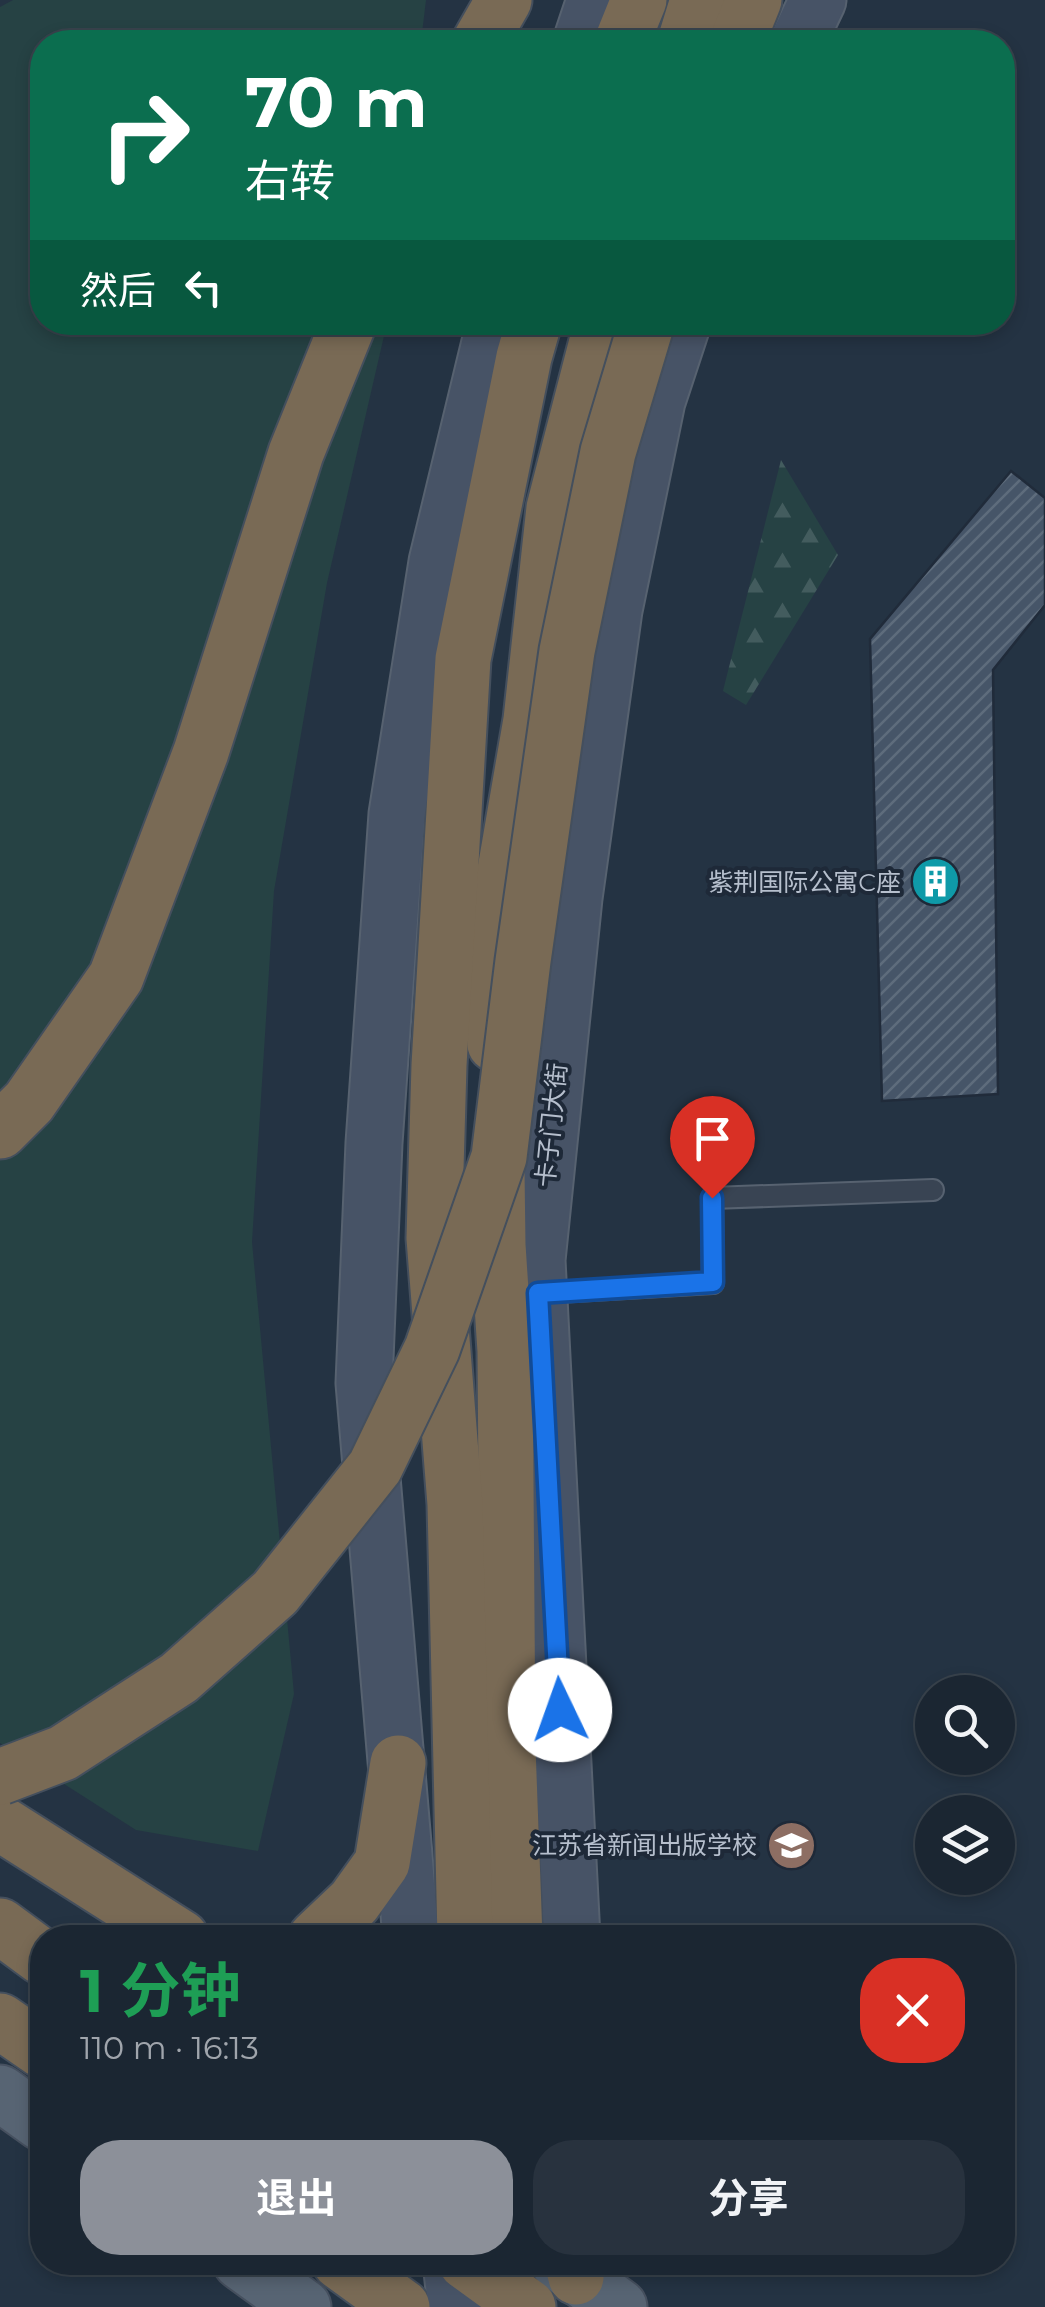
<!DOCTYPE html>
<html lang="zh">
<meta charset="utf-8">
<style>
:root{--surface:#1b2632;--page:#28323e;--text:#f1f3f6;--muted:#a0a5ac;--line:#39434d;--accent:#8c9099}
body{margin:0;font-family:Montserrat,"Noto Sans SC",sans-serif;background:var(--page);color:var(--text);height:100vh;display:flex;flex-direction:column;font-size:38px;white-space:nowrap}
*{box-sizing:border-box;margin:0}
p{font-size:32px;color:var(--muted)}
.icon{flex:none;width:55px;height:55px;fill:none;stroke:currentColor;stroke-width:2;stroke-linecap:round;stroke-linejoin:round}
.map{position:relative;flex:1;overflow:hidden}
.drawer{position:absolute;left:30px;top:1925px;width:985px;height:350px;display:flex;flex-direction:column;background:var(--surface);border-radius:40px;box-shadow:0 5px 15px #0003,0 0 0 2px var(--line)}
.drawer>*{flex:none}
.banner{position:absolute;left:30px;top:30px;width:985px;height:305px;border-radius:40px;box-shadow:0 5px 15px #0003,0 0 0 2px var(--line);background:#0b6e4f;color:#fff;overflow:hidden}
.fabs{position:absolute;left:915px;top:1675px;display:grid;gap:20px}
.fabs a{display:grid;place-items:center;width:100px;height:100px;border-radius:50%;background:var(--surface);box-shadow:0 5px 15px #0003,0 0 0 2px var(--line);font-size:50px}
.pin{position:absolute;display:grid;place-items:center;width:85px;height:85px;color:#fff;margin:-102px -42px;border-radius:50% 50% 50% 0;rotate:-45deg;box-shadow:0 0 10px #0007}
.pin .icon{rotate:45deg}
.me{position:absolute;width:110px;margin:-55px;rotate:357deg;stroke-linejoin:round;filter:drop-shadow(0 0 8px #0008)}
.turn{display:flex;align-items:center;gap:35px;height:210px;padding:0 50px;font-size:45px}
.turn .icon{width:130px;height:130px;stroke-width:2.5}
.turn b{display:block;font-size:70px;line-height:85px}
.then{display:flex;align-items:center;height:95px;padding:0 50px;background:#0003;gap:20px;font-size:38px}
.round{display:grid;place-items:center;flex:none;width:105px;height:105px;border-radius:40px;background:var(--page)}
.headline{display:flex;align-items:center;justify-content:space-between;height:170px;padding:0 50px}
h1{font-size:60px;font-weight:700;line-height:75px;color:#1e9e55}
.primary-button{display:flex;gap:20px;margin-top:auto;padding:20px 50px}
.primary-button a{flex:1;height:115px;border-radius:40px;background:var(--accent);color:#fff;font-size:40px;font-weight:700;line-height:115px;text-align:center}
.primary-button a+a{background:var(--page);color:var(--text)}
.map>svg:first-child{display:block}
</style>
<div class="map">
<svg width="1045" height="2307" viewBox="0 0 1045 2307">
<defs>
<pattern id="forest-firs" width="22" height="20" patternUnits="userSpaceOnUse" patternTransform="scale(2.5)"><rect width="22" height="20" fill="#264244"/><path d="M5 1l3.5 6h-7zM16 11l3.5 6h-7z" fill="#435c5e"/></pattern>
<pattern id="building-hatch" width="6" height="6" patternUnits="userSpaceOnUse" patternTransform="scale(2.5)"><rect width="6" height="6" fill="#465568"/><path d="M-1 1l2-2M0 6l6-6M5 7l2-2" fill="none" stroke="#5e6c7c"/></pattern>
</defs>
<rect width="100%" height="100%" fill="#243343"/>
<polygon fill="url(#forest-firs)" points="781,460 838,555 746,705 723,691"/>
<polygon fill="#264244" points="13,0 426,0 421,42 42,42 42,322 387,323 327,583 274,891 252,1242 294,1694 258,1851 136,1830 0,1743 0,7"/>
<polygon fill="url(#building-hatch)" stroke="#202b3a" stroke-width="2.5" points="1011,471 1045,498 1045,605 993,670 998,1094 882,1101 870,639"/>
<g fill="none" stroke-linecap="round" stroke-linejoin="round">
<defs>
<polyline id="lane" points="541,1293 713,1283 712,1198 933,1190"/>
<g id="secondary">
<polyline points="581,42 595,0"/>
<polyline points="798,42 818,0"/>
<polyline points="411,1938 364,1383 374,1143 397,814 437,562 495,322"/>
<polyline points="572,1938 537,1260 574,898 614,610 657,401 683,322"/>
<polyline points="451,2262 456,2307"/>
</g>
<g id="primary">
<polyline points="0,2093 42,2123"/>
<polyline points="241,2262 303,2307"/>
<polyline points="558,2262 619,2307"/>
</g>
<g id="highway">
<polyline points="480,42 504,0"/>
<polyline points="622,42 639,0"/>
<polyline points="685,42 698,0"/>
<polyline points="737,42 754,0"/>
<polyline points="495,1044 494,934 531,720 554,508 602,322"/>
<polyline points="0,1131 29,1102 116,977 201,752 296,453 349,322"/>
<polyline points="497,1170 498,1245 505,1351 508,1747 515,1938"/>
<polyline points="0,1823 181,1938"/>
<polyline points="0,1926 42,1957"/>
<polyline points="316,1938 354,1902 382,1863 398,1763"/>
<polyline points="465,1938 455,1504 434,1238 439,1065 463,659 524,357 534,322"/>
<polyline points="0,2021 42,2050"/>
<polyline points="340,2262 402,2307"/>
<polyline points="466,2262 528,2307"/>
<polyline points="572,2262 576,2277"/>
</g>
</defs>
<use href="#lane" stroke="#576270" stroke-width="24"/>
<use href="#secondary" stroke="#576270" stroke-width="59"/>
<use href="#primary" stroke="#46505f" stroke-width="59"/>
<use href="#highway" stroke="#444f5d" stroke-width="59"/>
<use href="#lane" stroke="#394453" stroke-width="20"/>
<use href="#secondary" stroke="#475366" stroke-width="55"/>
<use href="#primary" stroke="#576473" stroke-width="55"/>
<use href="#highway" stroke="#796a55" stroke-width="55"/>
<defs>
<polyline id="highway-bridge" points="0,1777 63,1753 179,1678 275,1593 375,1467 432,1349 499,1157 523,961 567,651 608,452 647,322"/>
</defs>
<use href="#highway-bridge" stroke="#444f5d" stroke-width="59" stroke-linecap="butt"/>
<use href="#highway-bridge" stroke="#796a55" stroke-width="55"/>
</g>
<g fill="none" stroke-linecap="round" stroke-linejoin="round">
<defs>
<polyline id="route" points="560,1710 538,1293 713,1282 712,1198"/>
</defs>
<use href="#route" stroke="#114b97" stroke-width="25"/>
<use href="#route" stroke="#1a73e8" stroke-width="18"/>
</g>
<defs>
<symbol id="building-disc" viewBox="-11 -11 22 22"><circle r="9.5" fill="#0f9aa8" stroke="#1e2938"/><path d="M-4-6H4V6H1V3H-1V6H-4ZM-2.5-4.3h1.7v1.8h-1.7ZM.8-4.3h1.7v1.8H.8ZM-2.5-1h1.7V.8h-1.7ZM.8-1h1.7V.8H.8Z" fill="#fff"/></symbol>
<symbol id="school-disc" viewBox="-11 -11 22 22"><circle r="9.5" fill="#8d6e63" stroke="#1e2938"/><path d="M0-5L7-2L0 1L-7-2ZM-4 1L0 2.5L4 1V4Q0 6-4 4Z" fill="#fff"/></symbol>
</defs>
<g fill-rule="evenodd">
<use href="#building-disc" x="908" y="854" width="55" height="55"/>
<use href="#school-disc" x="764" y="1818" width="55" height="55"/>
</g>
<g text-anchor="middle" stroke-width="8" stroke-linejoin="round" paint-order="stroke">
<g font-size="25" fill="#b6bfcd" stroke="#1e2938" text-anchor="end">
<text x="901" y="891">紫荆国际公寓C座</text>
<text x="757" y="1854">江苏省新闻出版学校</text>
</g>
<g font-size="25" fill="#b6bfcd" stroke="#1e2938">
<text transform="translate(551 1125) rotate(-84)" y="9">卡子门大街</text>
</g>
</g>
</svg>
<div class="fabs">
<a><svg class="icon" aria-label="search" viewBox="0 0 24 24"><circle cx="10" cy="10" r="6"/><path d="M15 15l6 6"/></svg></a>
<a><svg class="icon" aria-label="layers" viewBox="0 0 24 24"><path d="M12 4l9 5-9 5-9-5zM3 14l9 5 9-5"/></svg></a>
</div>
<div class="pin" style="left:712px;top:1198px;background:#d93025"><svg class="icon" aria-label="arrive" viewBox="0 0 24 24"><path d="M6 21V4h12l-3 4 3 4H6"/></svg></div>
<svg class="me" style="left:560px;top:1710px" viewBox="-20 -20 40 40"><circle r="19" fill="#fff"/><path d="M0-13L10 11 0 6-10 11z" fill="#1a73e8"/></svg>
<div class="banner">
<div class="turn"><svg class="icon" aria-label="right" viewBox="0 0 24 24"><path d="M7 20v-9h11M14 6l5 5-5 5"/></svg><div><b>70 m</b>右转</div></div>
<div class="then">然后<svg class="icon" aria-label="left" viewBox="0 0 24 24"><path d="M17 20v-9H6M10 6l-5 5 5 5"/></svg></div>
</div>
<section class="drawer">
<div class="headline"><div><h1>1 分钟</h1><p>110 m · 16:13</p></div><a class="round" style="background:#d93025;color:#fff"><svg class="icon" aria-label="close" viewBox="0 0 24 24"><path d="M6 6l12 12M18 6L6 18"/></svg></a></div>
<div class="primary-button"><a>退出</a><a>分享</a></div>
</section>
</div>
